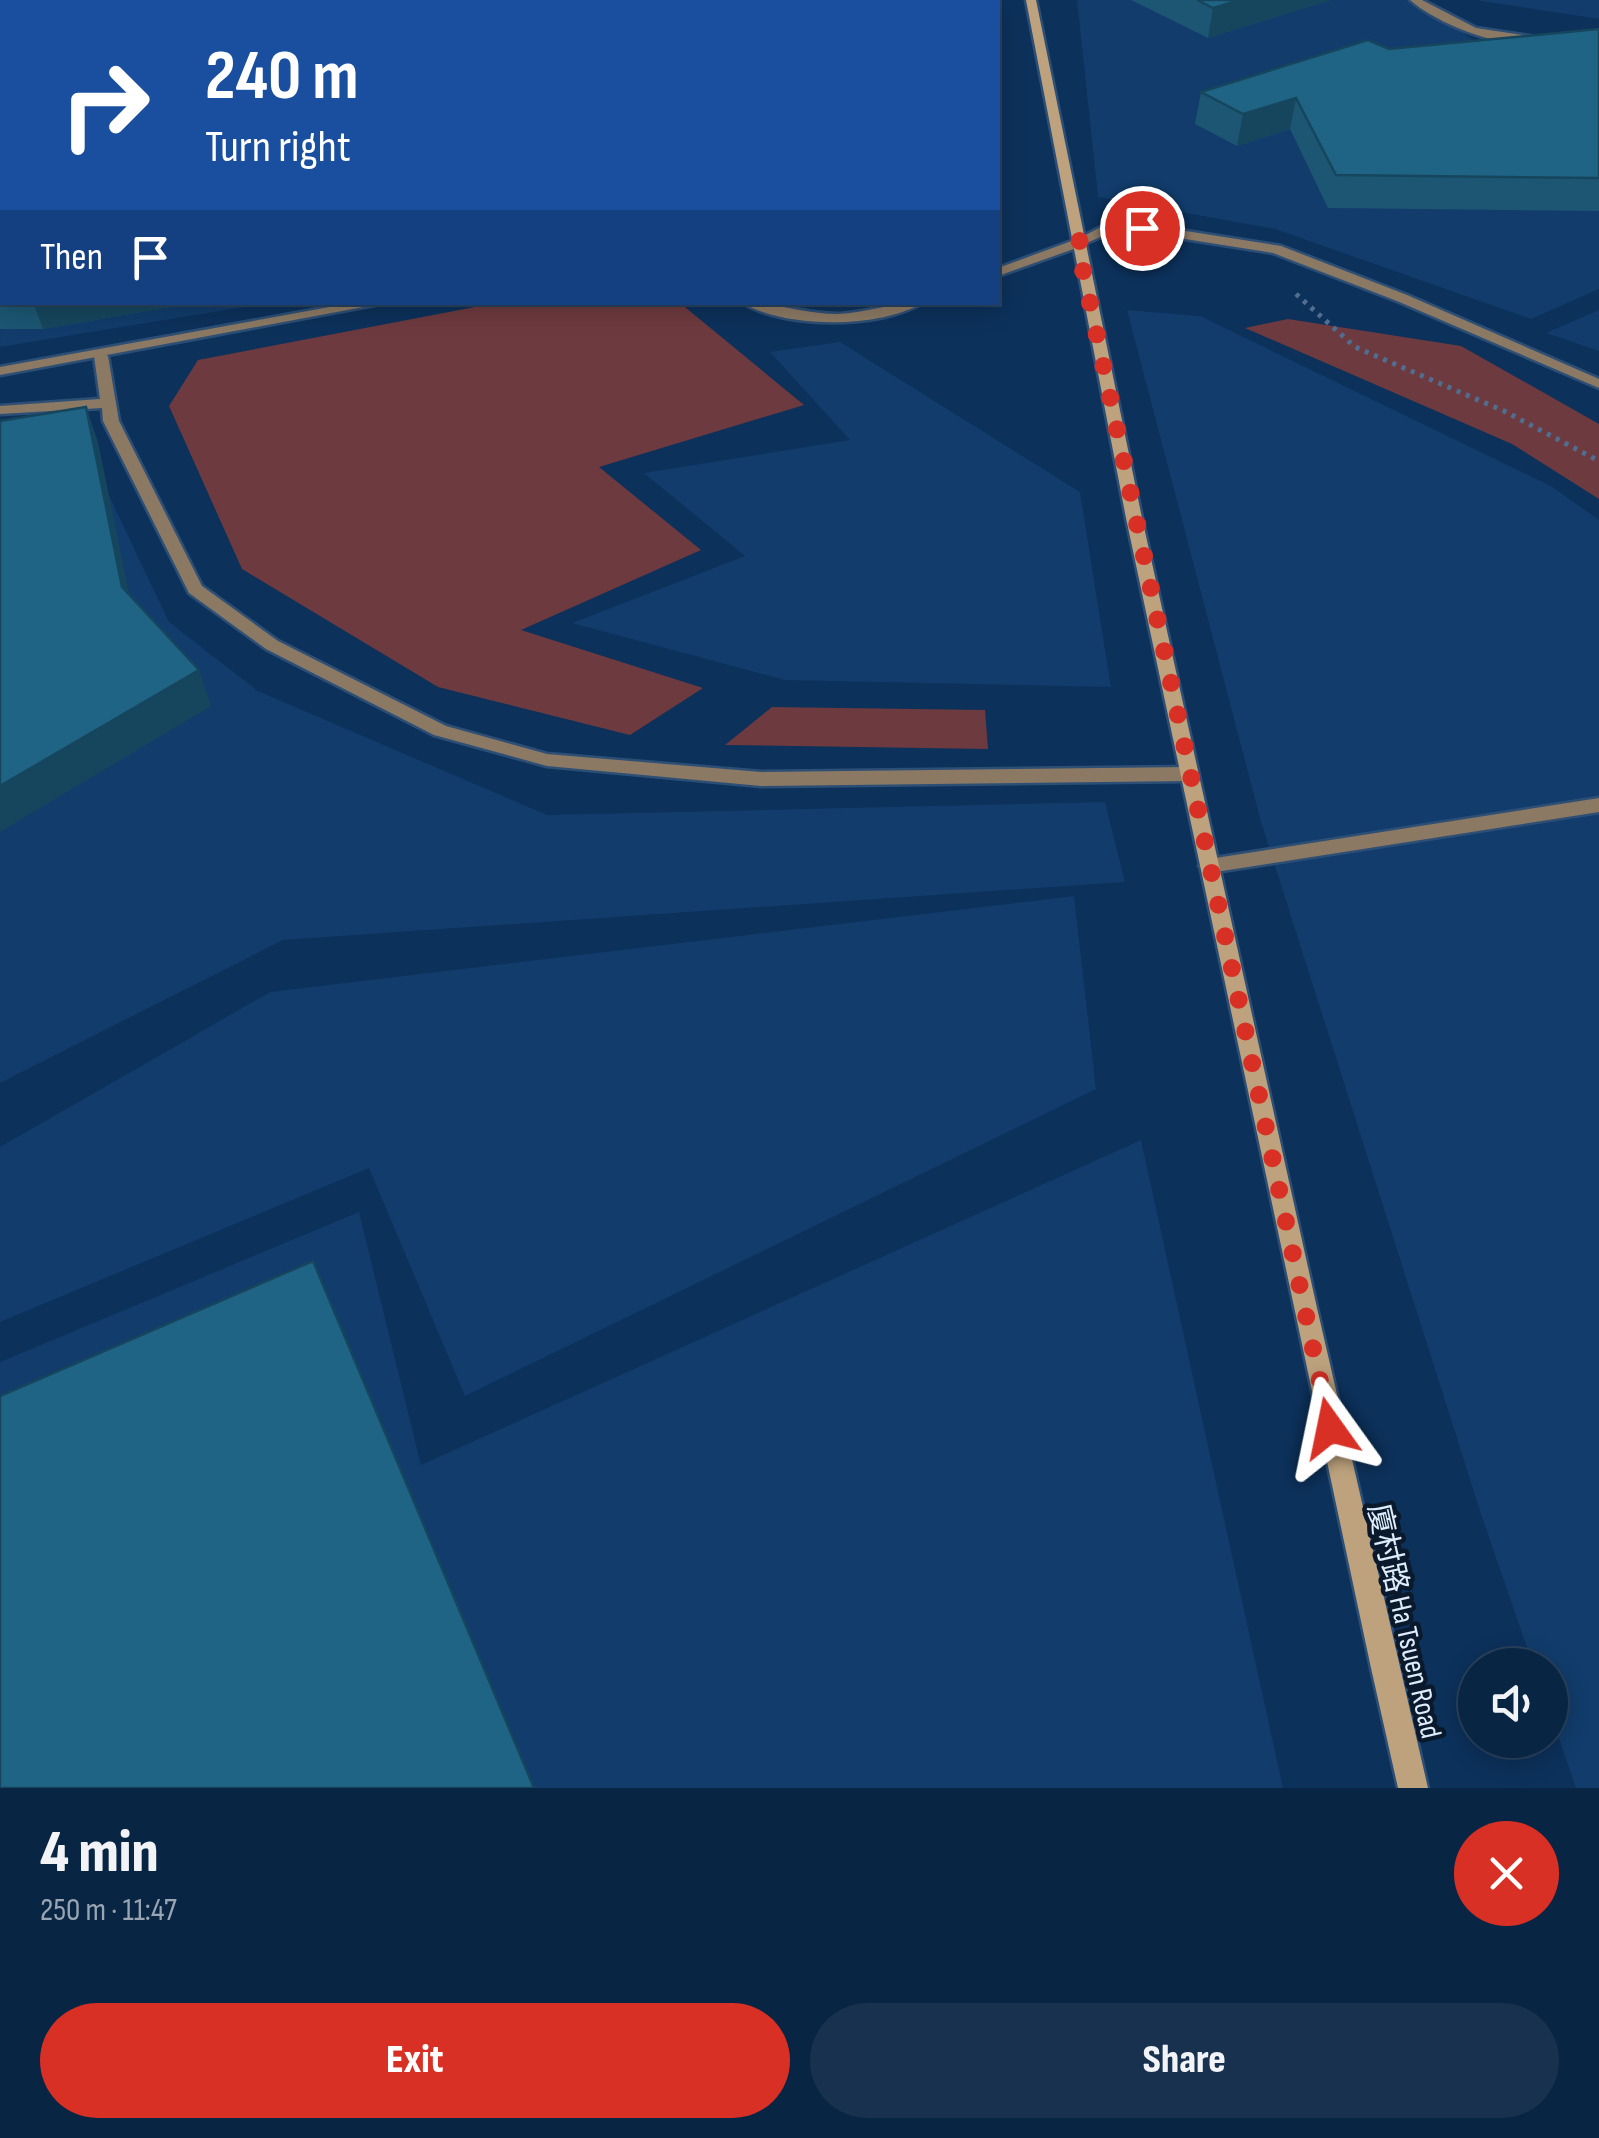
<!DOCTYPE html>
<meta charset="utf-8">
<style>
:root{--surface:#092544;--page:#17314f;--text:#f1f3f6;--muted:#99a5b2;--line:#29425d;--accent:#d93025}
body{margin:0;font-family:"Sofia Sans Condensed","Noto Sans SC",sans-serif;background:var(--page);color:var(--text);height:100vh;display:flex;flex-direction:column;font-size:38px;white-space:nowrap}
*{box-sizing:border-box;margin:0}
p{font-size:32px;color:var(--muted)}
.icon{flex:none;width:55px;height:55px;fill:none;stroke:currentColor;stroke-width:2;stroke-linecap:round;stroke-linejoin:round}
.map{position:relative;height:1788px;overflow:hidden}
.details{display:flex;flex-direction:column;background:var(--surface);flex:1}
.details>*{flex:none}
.hud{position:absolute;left:0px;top:0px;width:1000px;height:305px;box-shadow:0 5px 25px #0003,0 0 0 2px var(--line);background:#1a4fa0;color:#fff;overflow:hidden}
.buttons{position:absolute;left:1458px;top:1648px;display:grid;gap:20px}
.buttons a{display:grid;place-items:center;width:110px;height:110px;border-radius:50%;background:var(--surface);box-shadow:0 5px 25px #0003,0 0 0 2px var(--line);font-size:50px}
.pin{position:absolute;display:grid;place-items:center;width:85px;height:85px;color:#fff;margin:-42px;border:5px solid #fff;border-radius:50%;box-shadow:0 2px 10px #0007}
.me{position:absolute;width:110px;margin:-55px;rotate:348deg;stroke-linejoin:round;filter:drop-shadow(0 0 8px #0008)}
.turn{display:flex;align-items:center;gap:35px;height:210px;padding:0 40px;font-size:45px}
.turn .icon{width:130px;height:130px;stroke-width:2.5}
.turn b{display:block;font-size:70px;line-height:85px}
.then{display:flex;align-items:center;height:95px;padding:0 40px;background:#0003;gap:20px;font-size:38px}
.round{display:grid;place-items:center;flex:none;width:105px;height:105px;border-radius:52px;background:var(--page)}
.head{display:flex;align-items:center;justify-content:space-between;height:170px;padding:0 40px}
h1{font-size:60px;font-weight:800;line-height:75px}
.action{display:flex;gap:20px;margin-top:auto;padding:20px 40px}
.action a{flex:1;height:115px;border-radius:60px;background:var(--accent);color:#fff;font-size:40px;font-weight:800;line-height:115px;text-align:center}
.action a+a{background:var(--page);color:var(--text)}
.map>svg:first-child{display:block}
</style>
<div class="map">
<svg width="1599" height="1788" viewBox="0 0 1599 1788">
<rect width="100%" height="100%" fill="#0c315b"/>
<g fill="#113c6b">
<polygon points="1077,0 1411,0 1491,51 1599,51 1599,289 1531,319 1275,229 1098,197"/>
<polygon points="1479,0 1599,0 1599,19 1481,1"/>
<polygon points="2,10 2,302 268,303 0,347"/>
<polygon points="1127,310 1200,316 1551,486 1599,520 1599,1788 1576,1788 1550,1712 1550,1665 1533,1665 1482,1517 1261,822"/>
<polygon points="1599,310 1599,351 1546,333"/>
<polygon points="840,342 1080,492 1111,687 785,680 572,623 745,556 644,473 850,440 770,352"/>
<polygon points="78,430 169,622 258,691 547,815 1105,802 1125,882 283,940 0,1083 0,445"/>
<polygon points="1074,896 1096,1089 465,1396 369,1168 0,1322 0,1147 270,992"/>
<polygon points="1141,1140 1283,1788 0,1788 0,1362 359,1212 421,1465"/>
</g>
<g fill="#6d3a3f">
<polygon points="501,302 680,303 804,405 599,467 701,550 521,630 703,688 630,735 438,687 242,569 169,406 198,360"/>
<polygon points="1288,319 1461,346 1599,424 1599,499 1512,444 1245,328"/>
<polygon points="772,707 985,710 988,749 725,745"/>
</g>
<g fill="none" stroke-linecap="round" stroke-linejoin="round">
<defs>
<g id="lane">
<path d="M1410 0H1422L1476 28 1543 38C1509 55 1436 23 1410 0Z"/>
<polygon points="1141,224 1281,246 1407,295 1599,379 1599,388 1397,301 1273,253 1141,232 1110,233 1077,247 1070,243 1103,226"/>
<polygon points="101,352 108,356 119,421 202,586 278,641 446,726 547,754 761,772 1189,767 1198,774 1189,781 761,786 547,766 434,735 266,649 189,593 103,421 102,408 0,414 0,406 100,399 94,356"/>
<polygon points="1599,798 1599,812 1209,873 1199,866 1209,859"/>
</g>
<g id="street">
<polygon points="1077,239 1082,240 1082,246 998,276 998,268"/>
<polygon points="357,302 390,302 0,375 0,367"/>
<path d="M741 302C774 302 804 314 837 314 866 313 894 302 924 302 881 329 784 329 741 302Z"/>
</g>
<polygon id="secondary" points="1026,0 1036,0 1142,518 1317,1308 1428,1788 1398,1788 1371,1668 1126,518"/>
</defs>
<use href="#lane" stroke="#2e4f75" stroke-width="5"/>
<use href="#street" stroke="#2e4f75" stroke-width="5"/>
<use href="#secondary" stroke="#2e4f75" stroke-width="5"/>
<polyline stroke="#516e90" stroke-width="5" stroke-dasharray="4 6" stroke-linecap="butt" points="1296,294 1355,347 1504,411 1599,461"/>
<use href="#lane" fill="#8b7963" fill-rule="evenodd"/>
<use href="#street" fill="#8b7963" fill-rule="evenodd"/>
<use href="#secondary" fill="#bda27d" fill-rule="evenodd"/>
</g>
<g fill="#1c5672">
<polygon points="1131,0 1331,0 1208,38"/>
<polygon points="1599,29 1599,211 1328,208 1290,129 1237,146 1195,124 1201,92 1389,49"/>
<polygon points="0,135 2,135 2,302 199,302 43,329 0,329"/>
</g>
<g fill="#16465d">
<polygon points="241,0 319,0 319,2 233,2"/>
<polygon points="813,0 888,0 882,2 806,2"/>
<polygon points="1240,0 1331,0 1208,38 1213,8"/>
<polygon points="2,69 2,103 0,104 0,70"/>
<polygon points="1296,98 1290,129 1237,146 1243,114"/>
<polygon points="33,302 199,302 43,329"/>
<polygon points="86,407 98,442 135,623 122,587"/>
<polygon points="199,670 211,706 0,832 0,786"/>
</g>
<g fill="#206485" stroke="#16465d" stroke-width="2.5">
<polygon points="0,0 241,0 233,2 2,2 2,69 0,70"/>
<polygon points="533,0 813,0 806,2 526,2"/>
<polygon points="1197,0 1240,0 1213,8"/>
<polygon points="1599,29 1599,178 1336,175 1296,98 1243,114 1201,92 1368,40 1389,49"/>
<rect x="0" y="135" width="2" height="160"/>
<polygon points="86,407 122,587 199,670 0,786 0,421"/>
<polygon points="313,1261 534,1788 0,1788 0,1396"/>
</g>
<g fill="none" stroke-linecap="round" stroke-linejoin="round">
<polyline stroke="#d93025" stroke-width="18" stroke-dasharray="0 32.4" points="1142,228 1108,229 1077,242 1330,1428"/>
</g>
<g text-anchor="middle" stroke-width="9" stroke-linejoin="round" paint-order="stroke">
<g font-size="30" fill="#dfecfc" stroke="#0a1a2c">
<text transform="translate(1405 1621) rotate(77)" y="10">廈村路 Ha Tsuen Road</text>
</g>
</g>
</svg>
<div class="buttons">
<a><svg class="icon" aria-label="sound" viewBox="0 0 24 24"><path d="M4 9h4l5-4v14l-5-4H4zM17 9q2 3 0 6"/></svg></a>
</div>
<div class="pin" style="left:1142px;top:228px;background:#d93025"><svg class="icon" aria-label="arrive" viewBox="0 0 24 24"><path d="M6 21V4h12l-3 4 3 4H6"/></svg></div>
<svg class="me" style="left:1330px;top:1428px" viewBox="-20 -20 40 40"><path d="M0-17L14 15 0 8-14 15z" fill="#d93025" stroke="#fff" stroke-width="4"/></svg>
<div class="hud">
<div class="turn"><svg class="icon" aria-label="right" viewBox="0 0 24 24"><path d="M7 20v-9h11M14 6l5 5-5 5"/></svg><div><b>240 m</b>Turn right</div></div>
<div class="then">Then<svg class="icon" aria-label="arrive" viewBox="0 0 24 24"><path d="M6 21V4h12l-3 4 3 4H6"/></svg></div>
</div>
</div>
<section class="details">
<div class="head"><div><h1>4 min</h1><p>250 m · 11:47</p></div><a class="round" style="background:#d93025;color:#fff"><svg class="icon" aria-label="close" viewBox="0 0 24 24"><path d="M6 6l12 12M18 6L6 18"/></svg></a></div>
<div class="action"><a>Exit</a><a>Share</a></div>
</section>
